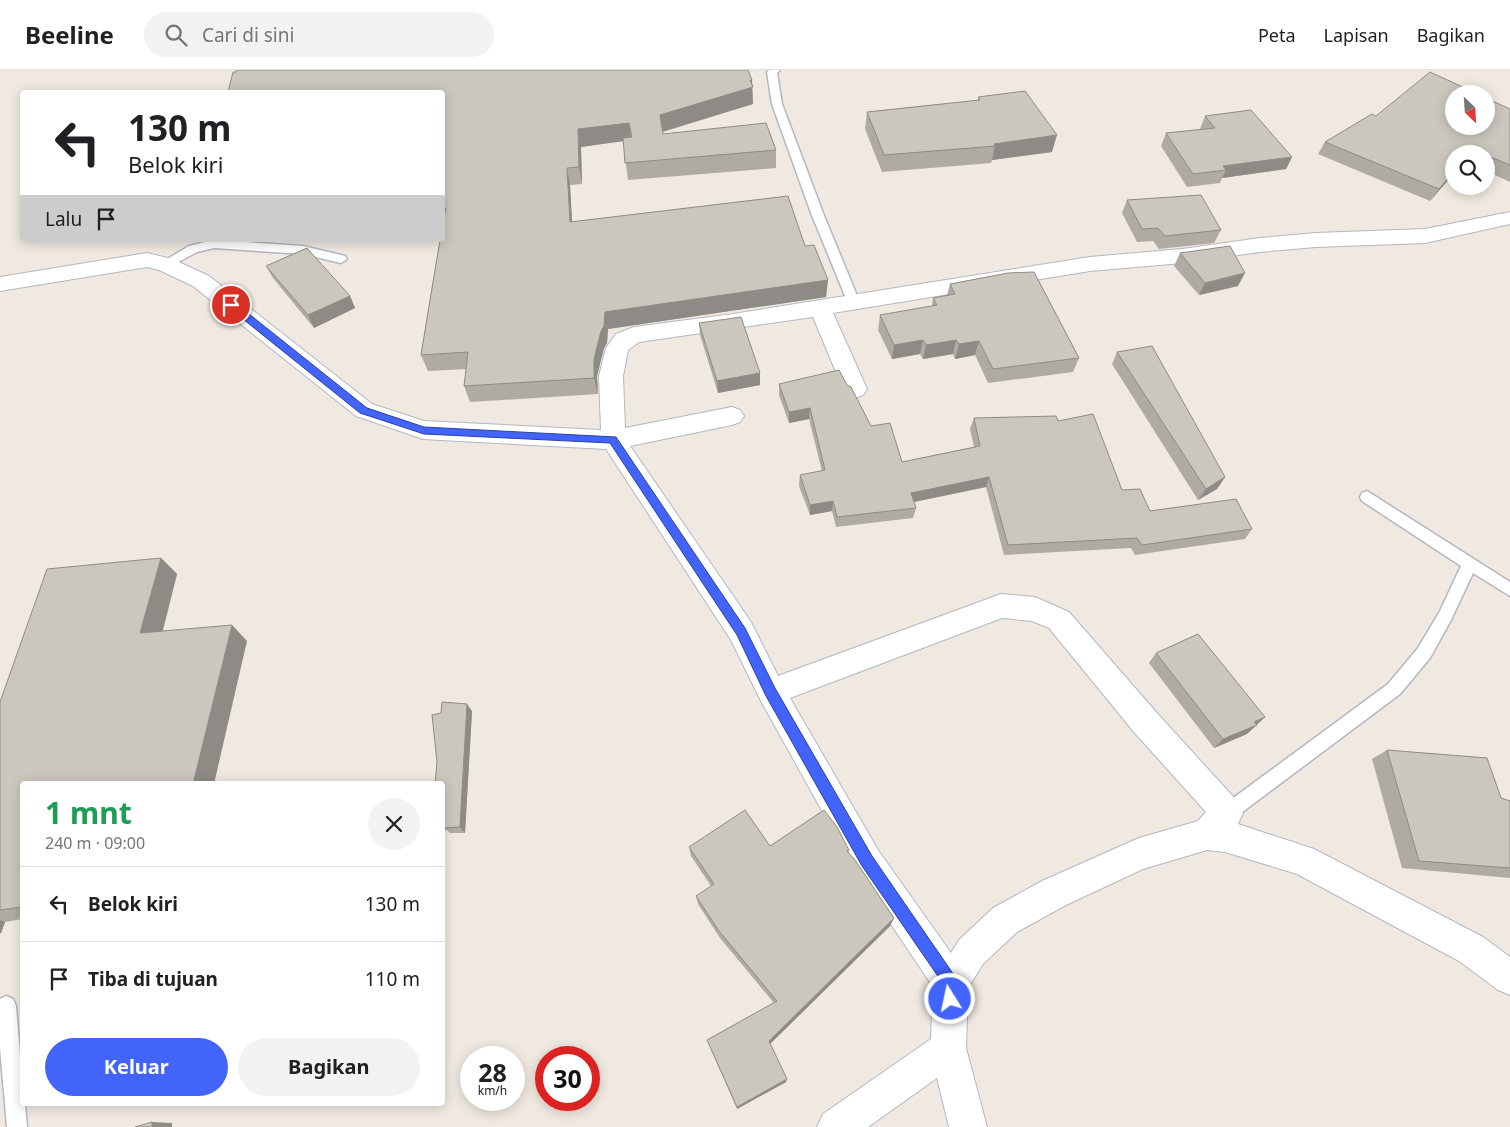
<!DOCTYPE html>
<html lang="id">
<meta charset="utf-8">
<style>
:root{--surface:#fff;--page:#f2f2f2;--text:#202124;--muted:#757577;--line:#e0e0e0;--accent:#4264fb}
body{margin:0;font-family:"Noto Sans",sans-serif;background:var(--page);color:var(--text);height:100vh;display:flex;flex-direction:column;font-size:19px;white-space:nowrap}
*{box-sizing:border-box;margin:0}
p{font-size:16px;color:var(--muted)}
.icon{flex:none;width:28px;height:28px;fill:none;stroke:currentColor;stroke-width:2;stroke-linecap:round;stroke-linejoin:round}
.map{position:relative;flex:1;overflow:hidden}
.panel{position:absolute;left:20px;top:711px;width:425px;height:325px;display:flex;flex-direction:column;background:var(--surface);border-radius:5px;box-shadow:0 2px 12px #0003}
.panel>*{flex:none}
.hud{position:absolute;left:20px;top:20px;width:425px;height:152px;border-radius:5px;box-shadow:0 2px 12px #0003;background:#fff;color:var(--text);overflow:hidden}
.needle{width:32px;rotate:155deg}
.tools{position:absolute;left:1445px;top:15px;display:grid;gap:10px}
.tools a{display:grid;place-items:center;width:50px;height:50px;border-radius:50%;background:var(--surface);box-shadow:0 2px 12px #0003;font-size:25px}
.speed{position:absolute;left:460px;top:976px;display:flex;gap:10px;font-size:25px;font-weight:700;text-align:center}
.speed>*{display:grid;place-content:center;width:65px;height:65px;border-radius:50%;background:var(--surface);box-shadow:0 2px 12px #0003;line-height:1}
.speed small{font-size:12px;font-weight:400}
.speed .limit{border:8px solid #d22;background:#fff;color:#111}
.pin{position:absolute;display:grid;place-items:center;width:42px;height:42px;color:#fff;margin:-21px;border:2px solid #fff;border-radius:50%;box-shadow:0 1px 5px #0007}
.me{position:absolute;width:55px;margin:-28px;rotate:350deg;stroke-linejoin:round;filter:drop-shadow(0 0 4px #0008)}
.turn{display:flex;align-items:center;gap:18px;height:105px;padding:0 25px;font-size:22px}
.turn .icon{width:65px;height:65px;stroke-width:2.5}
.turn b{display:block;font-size:35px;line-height:42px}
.then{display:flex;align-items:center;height:48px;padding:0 25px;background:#0003;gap:10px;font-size:19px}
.round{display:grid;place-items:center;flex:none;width:52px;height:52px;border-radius:26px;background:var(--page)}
.head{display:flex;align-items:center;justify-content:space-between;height:85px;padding:0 25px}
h1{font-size:30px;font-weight:700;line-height:38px;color:#1e9e55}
.action{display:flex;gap:10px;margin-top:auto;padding:10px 25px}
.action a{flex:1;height:58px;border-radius:30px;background:var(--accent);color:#fff;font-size:20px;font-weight:700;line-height:58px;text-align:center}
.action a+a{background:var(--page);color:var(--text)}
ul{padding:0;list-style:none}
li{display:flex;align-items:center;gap:15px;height:75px;padding:0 25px;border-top:1px solid var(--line)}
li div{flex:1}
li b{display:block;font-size:19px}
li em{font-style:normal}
header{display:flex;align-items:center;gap:30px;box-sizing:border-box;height:70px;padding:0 25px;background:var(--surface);border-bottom:1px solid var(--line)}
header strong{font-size:24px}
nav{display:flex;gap:28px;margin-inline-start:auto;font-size:18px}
.search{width:350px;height:45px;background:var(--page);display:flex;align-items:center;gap:12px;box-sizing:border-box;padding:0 18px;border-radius:28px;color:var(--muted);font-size:19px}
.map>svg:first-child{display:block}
</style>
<header>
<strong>Beeline</strong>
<div class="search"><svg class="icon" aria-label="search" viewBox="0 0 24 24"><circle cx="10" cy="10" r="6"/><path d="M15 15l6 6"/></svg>Cari di sini</div>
<nav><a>Peta</a><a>Lapisan</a><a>Bagikan</a></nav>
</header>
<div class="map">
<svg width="1510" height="1057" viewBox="0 0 1510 1057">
<rect width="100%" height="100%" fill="#efe9e1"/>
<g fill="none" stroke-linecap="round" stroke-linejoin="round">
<defs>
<g id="service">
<polygon points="769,0 780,0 777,3 782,34 823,143 860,233 858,236 854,237 848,233 811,143 772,34 767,2"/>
<polygon points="214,170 303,176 345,186 347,189 341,193 303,184 214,178 197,182 169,197 161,197 159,194 189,176"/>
<polygon points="1367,421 1510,512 1510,526 1473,503 1451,550 1430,588 1400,624 1233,749 1227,751 1221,749 1218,743 1221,737 1388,614 1418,578 1440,541 1461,496 1362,431 1360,427 1362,423"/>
<polygon points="6,926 13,929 16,936 22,1008 22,1034 25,1034 27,1057 7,1057 0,978 0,929"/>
</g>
<path id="minor" d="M1510 142V154L1425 173 1316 177 1260 182 1182 193 1090 201 833 243 867 319 863 325 855 328 847 325 843 319 813 247 639 272 628 280 623 306 625 358 732 337 740 340 744 346 740 352 732 355 630 376 751 552 778 606 1001 524 1035 527 1069 542 1156 642 1238 732 1243 743 1238 754 1314 779 1483 867 1510 887V925L1498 920 1459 891 1297 804 1225 782 1207 780 1143 799 1066 835 1017 862 983 894 968 918 966 978 987 1057H949L937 1008 868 1057H817L823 1044 931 969 933 917 856 802 761 631 731 570 606 379 423 369 356 346 193 216 159 200 147 197 0 221V207L147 183 172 189 209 206 372 334 424 351 601 360 599 306 606 278 616 264 634 257 733 244 1090 187 1182 179 1260 168 1316 163 1425 159ZM1002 548 1032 551 1049 558 1134 662 1206 742 1198 751 1139 768 1042 811 993 838 959 870 951 883 878 780 790 628Z"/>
</defs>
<use href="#service" stroke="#b4b7c1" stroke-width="3"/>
<use href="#minor" stroke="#b4b7c1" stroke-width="2"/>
<use href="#service" fill="#fff" fill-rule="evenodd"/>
<use href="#minor" fill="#fff" fill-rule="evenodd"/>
</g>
<g fill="#afaba4">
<polygon points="752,16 753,34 663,62 663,64 776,80 776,98 628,110 623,71 581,77 582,114 570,115 572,152 805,176 828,210 826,227 608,259 607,273 604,278 597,306 598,324 470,332 464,316 466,299 428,301 421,285 442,156 442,22"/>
<polygon points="978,27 1052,82 992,90 991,93 882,102 865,59 867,42 978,30"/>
<polygon points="1510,39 1510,112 1486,101 1486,84 1454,84 1450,108 1430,131 1318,84 1325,72 1376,46"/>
<polygon points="1205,46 1292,87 1286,99 1222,108 1220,113 1187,117 1161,76 1166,63 1201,60 1200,59"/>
<polygon points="1127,130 1221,160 1214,173 1159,179 1153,171 1137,172 1122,143"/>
<polygon points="1180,183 1238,216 1199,225 1174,196"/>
<polygon points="266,196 350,226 355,238 314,258 273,208"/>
<polygon points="950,214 1079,288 1073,302 988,313 975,285 955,289 953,284 923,289 920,284 892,289 878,260 880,245 932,236 933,228 947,225"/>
<polygon points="699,253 760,315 718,323 700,265"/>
<polygon points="1117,282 1225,407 1217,419 1198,430 1112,294"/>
<polygon points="779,314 847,315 871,356 902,392 974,377 970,359 974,348 1058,351 1122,420 1150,441 1252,459 1245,469 1135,485 1131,478 1004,485 986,417 914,432 916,438 913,448 836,457 832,441 810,445 799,416 800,405 822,401 809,349 789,353 779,325"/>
<polygon points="161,488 177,504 163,561 247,571 22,714 22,849 5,852 1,863 0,864 0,632"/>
<polygon points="1156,583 1265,647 1247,664 1214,678 1149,593"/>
<polygon points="472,641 465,763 450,763 447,760 442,761 442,714"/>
<polygon points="1387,680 1501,728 1510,731 1510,808 1402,798 1372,689"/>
<polygon points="770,776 849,780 848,783 894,848 890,856 770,974 786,1012 737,1039 707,970 774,933 720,868 698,834 696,826 711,816 691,786 689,777"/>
</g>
<g fill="#8e8b86">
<polygon points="750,10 752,10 753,34 661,62 660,45"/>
<polygon points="629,53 631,70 581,77 582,114 579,97 578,59"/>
<polygon points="1057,65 1052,82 992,90 995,76 994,74"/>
<polygon points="1292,87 1286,99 1222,108 1226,100 1223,96"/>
<polygon points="567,98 570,115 573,169 570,152"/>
<polygon points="1454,101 1454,106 1450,108 1430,131 1439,119"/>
<polygon points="1245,203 1238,216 1199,225 1205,213"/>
<polygon points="828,210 826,227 608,259 607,273 604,278 597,306 598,324 594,308 594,289 605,242"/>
<polygon points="350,226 355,238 314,258 308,245"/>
<polygon points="923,270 920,284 892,289 894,275"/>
<polygon points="956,270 953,284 923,289 926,275"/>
<polygon points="979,271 975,285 955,289 959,274"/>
<polygon points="760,303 760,315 718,323 717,311"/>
<polygon points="810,338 809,349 789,353 789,342"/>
<polygon points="989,407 986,417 909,433 911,423"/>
<polygon points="1225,407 1217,419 1198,430 1206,419"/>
<polygon points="833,431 832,441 810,445 810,435"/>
<polygon points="161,488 177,504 158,578 140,563"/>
<polygon points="232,555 247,571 214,714 193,714"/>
<polygon points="467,634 472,641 465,763 460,757"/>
<polygon points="1265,647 1247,664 1214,678 1223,669"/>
<polygon points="894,848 890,856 769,975 769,971"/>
<polygon points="0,850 5,852 1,863 0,863"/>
<polygon points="787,1009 786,1012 737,1039 737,1037"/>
<polygon points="152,1052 172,1053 172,1057 152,1057"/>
</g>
<g fill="#cbc7bf" stroke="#8e8b86">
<polygon points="237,0 748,0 752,10 750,10 753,17 660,45 663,64 766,53 776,80 625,93 623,68 632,67 629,53 578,59 579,97 567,98 570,152 788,126 805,176 814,175 828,210 605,242 604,256 601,261 594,289 594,308 464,316 468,282 421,285 440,170 442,170 442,158 446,138 442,138 442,22 228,22 233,2 236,2"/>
<polygon points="1430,2 1478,24 1454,24 1454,56 1486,56 1486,28 1510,39 1510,95 1486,85 1486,84 1480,82 1478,84 1454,84 1454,101 1439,119 1325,72 1372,44 1376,46"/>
<polygon points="1025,21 1057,65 994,74 995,76 884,85 867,42 980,30 978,27"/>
<polygon points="1251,40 1292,87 1223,96 1226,100 1193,104 1166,63 1215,58 1205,46"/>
<polygon points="1201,125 1221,160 1165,166 1158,158 1142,159 1127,130"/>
<polygon points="1230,176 1245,203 1205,213 1180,183"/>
<polygon points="307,178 350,226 308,245 266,196"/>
<polygon points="1034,202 1079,288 993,299 979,271 959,274 956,270 926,275 923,270 894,275 880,245 937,235 933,228 955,224 950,214 1008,203"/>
<polygon points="741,247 760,303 717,311 699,253"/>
<polygon points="1152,276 1225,407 1206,419 1117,282"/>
<polygon points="839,300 847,315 851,317 871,356 890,353 902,392 980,376 974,348 1056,346 1058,351 1093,344 1122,420 1140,419 1150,441 1236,429 1252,459 1142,475 1137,468 1008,475 989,407 911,423 916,438 837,447 833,431 810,435 800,405 825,400 810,338 789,342 779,314"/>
<polygon points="161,488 140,563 232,555 193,714 22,714 22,837 0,840 0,632 47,499"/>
<polygon points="1198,564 1265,647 1254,652 1257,655 1223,669 1156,583"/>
<polygon points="442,632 467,634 460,757 444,758 444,754 442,754 442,714 435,714 437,692 432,645 441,643"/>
<polygon points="1387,680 1487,688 1501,728 1510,731 1510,798 1419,791"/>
<polygon points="745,740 770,776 824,740 837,757 849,780 847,781 855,790 894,848 769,971 787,1009 737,1037 707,970 777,931 719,861 696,826 714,814 689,777"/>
<polygon points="152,1052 152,1057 135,1057"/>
</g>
<polygon fill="#4264fb" stroke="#2b41a3" points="228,232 234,232 367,338 424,357 616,367 745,558 775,618 872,786 956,908 958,913 955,934 950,936 945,934 943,929 944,915 862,796 766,626 737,565 610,373 424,364 360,343 228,237"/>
</svg>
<div class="tools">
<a><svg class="needle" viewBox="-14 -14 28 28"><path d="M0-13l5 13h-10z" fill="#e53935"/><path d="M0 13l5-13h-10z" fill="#757577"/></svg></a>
<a><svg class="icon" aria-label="search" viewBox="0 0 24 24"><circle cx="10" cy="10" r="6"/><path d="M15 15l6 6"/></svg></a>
</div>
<div class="speed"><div>28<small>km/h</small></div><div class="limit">30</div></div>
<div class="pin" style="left:231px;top:235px;background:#d93025"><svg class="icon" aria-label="arrive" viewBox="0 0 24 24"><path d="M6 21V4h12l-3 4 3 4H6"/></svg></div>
<svg class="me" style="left:950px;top:929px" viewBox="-20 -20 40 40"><circle r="17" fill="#4264fb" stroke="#fff" stroke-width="3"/><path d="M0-11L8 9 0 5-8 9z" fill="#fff"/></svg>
<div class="hud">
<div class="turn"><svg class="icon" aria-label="left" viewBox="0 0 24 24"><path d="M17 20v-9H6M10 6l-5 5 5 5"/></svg><div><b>130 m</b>Belok kiri</div></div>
<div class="then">Lalu<svg class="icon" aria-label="arrive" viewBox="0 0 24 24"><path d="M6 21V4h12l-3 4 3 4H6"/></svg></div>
</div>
<section class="panel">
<div class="head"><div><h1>1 mnt</h1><p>240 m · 09:00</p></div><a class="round"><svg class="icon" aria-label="close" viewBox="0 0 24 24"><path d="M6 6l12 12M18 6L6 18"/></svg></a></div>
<ul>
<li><svg class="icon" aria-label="left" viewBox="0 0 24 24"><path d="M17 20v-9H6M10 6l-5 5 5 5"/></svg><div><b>Belok kiri</b></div><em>130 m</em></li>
<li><svg class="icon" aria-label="arrive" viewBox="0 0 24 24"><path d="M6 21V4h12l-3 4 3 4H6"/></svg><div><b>Tiba di tujuan</b></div><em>110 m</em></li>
</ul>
<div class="action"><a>Keluar</a><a>Bagikan</a></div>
</section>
</div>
